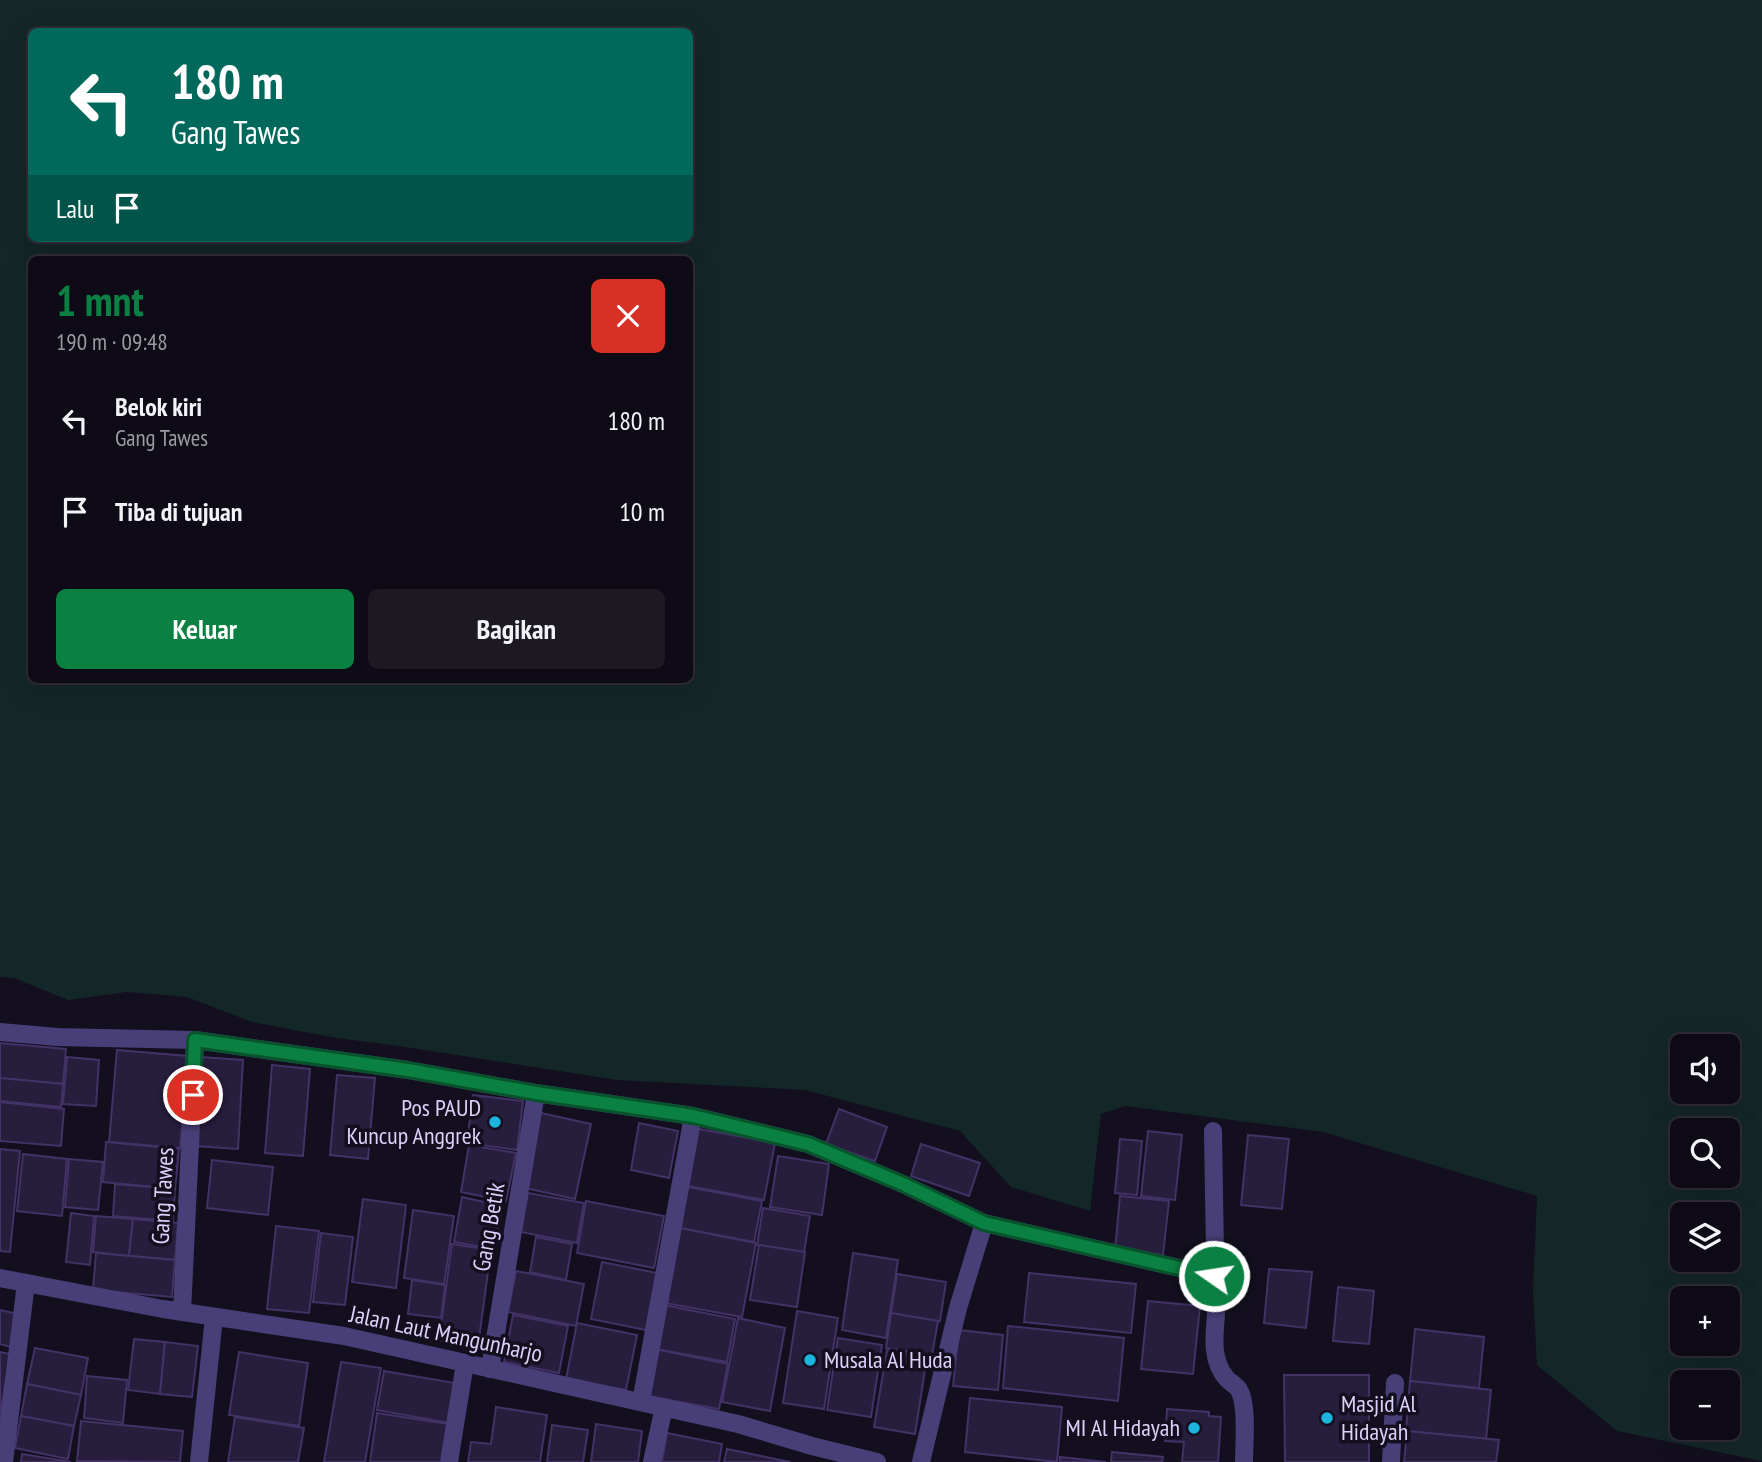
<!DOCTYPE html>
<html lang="id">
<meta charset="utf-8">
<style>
:root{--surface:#0e0b16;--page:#1c1923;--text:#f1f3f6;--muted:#9b9ba1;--line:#2e2b35;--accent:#0b8043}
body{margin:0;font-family:"PT Sans Narrow",sans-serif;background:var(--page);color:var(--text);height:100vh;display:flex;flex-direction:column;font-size:26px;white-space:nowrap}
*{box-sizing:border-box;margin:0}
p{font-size:23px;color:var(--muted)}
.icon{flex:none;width:38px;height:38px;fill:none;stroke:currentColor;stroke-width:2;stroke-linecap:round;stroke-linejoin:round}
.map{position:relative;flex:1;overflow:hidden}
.panel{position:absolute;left:28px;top:256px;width:665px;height:427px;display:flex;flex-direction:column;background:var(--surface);border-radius:10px;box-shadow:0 7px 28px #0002,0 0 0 2px var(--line)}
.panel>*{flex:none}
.top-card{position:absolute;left:28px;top:28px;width:665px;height:214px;border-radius:10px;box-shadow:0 7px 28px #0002,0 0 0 2px var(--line);background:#00695c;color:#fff;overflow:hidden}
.controls{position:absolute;left:1670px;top:1034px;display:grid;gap:14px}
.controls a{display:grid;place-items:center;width:70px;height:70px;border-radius:10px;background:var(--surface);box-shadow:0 7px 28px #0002,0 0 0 2px var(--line);font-size:35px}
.pin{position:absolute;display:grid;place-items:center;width:60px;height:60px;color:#fff;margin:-30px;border:4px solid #fff;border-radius:50%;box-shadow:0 2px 7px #0007}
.me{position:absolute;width:77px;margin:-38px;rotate:283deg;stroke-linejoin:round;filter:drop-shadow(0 0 5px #0008)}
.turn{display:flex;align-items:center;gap:24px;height:147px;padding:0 28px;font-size:32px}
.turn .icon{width:91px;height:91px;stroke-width:2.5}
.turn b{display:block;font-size:49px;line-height:60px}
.then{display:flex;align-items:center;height:66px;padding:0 28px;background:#0003;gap:14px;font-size:26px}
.round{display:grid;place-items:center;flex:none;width:74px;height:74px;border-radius:10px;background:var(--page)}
.summary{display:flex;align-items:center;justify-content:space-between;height:119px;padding:0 28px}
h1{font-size:42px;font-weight:800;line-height:52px;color:var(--accent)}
.button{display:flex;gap:14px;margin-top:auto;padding:14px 28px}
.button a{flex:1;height:80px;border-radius:10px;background:var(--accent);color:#fff;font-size:28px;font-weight:800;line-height:80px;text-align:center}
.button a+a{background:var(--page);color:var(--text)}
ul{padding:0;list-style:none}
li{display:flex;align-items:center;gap:21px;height:91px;padding:0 28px}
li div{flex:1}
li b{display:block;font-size:26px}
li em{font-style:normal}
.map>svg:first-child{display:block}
</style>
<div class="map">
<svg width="1762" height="1462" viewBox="0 0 1762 1462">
<rect width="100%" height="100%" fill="#130f1e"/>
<path fill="#132628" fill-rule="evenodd" d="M0 0H1762V1461L1617 1431 1537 1365 1533 1290 1537 1196 1323 1132 1125 1106 1101 1114 1090 1211 1011 1187 960 1131 805 1090 617 1080 392 1045 337 1038 252 1022 187 997 127 992 68 1000 14 978 0 977ZM32 32H690V238H32ZM690 259V679H32V259ZM1682 1046H1727V1092H1682ZM1682 1130H1727V1176H1682ZM1682 1214H1727V1260H1682ZM1682 1298H1727V1344H1682ZM1682 1382H1727V1428H1682Z"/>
<g fill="#271d3d" stroke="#423266" stroke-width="2">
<polygon points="0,1043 66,1049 63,1084 0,1078"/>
<polygon points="117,1050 188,1056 180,1148 109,1142"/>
<polygon points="67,1057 99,1060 96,1106 63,1104"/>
<polygon points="201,1057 243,1060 238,1149 195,1146"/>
<polygon points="272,1065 310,1069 303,1156 265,1153"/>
<polygon points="337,1075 375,1078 368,1159 330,1155"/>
<polygon points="0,1078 63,1084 61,1107 0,1101"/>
<polygon points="473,1095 523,1101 517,1150 467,1143"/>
<polygon points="0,1102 64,1109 61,1146 0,1141"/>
<polygon points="839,1109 887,1127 875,1161 826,1144"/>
<polygon points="541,1113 591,1124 575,1199 525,1188"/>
<polygon points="639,1123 678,1131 669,1178 631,1170"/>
<polygon points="694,1128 775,1143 764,1200 683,1185"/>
<polygon points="1148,1131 1182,1135 1175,1200 1141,1196"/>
<polygon points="1248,1135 1289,1139 1282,1209 1241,1205"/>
<polygon points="1120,1139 1142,1141 1137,1195 1115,1193"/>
<polygon points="106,1142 179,1149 175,1189 103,1182"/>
<polygon points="921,1144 980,1163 969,1196 911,1176"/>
<polygon points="469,1145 516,1153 506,1201 461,1192"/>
<polygon points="0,1149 20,1151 10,1252 0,1251"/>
<polygon points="23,1154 67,1159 62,1216 17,1211"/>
<polygon points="778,1156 829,1164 822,1215 770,1207"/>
<polygon points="69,1159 103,1162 98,1210 65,1207"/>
<polygon points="212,1160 273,1167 268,1215 207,1208"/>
<polygon points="115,1184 175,1189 173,1221 113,1216"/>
<polygon points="683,1186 762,1201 754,1242 675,1227"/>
<polygon points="528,1193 584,1203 577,1243 521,1232"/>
<polygon points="1120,1196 1169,1201 1163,1255 1115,1250"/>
<polygon points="462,1197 502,1206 494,1249 454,1242"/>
<polygon points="363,1199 406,1205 396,1288 352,1282"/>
<polygon points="586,1201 664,1216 654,1268 577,1253"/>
<polygon points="763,1208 810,1216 804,1252 757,1245"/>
<polygon points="413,1210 454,1216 444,1284 404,1278"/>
<polygon points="71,1213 94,1216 90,1265 66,1262"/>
<polygon points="96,1216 133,1219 129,1256 93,1252"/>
<polygon points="133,1219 178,1223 175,1260 129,1256"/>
<polygon points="276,1226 319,1231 309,1313 267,1309"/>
<polygon points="680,1228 756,1243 742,1317 665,1303"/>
<polygon points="321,1233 353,1237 345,1305 313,1302"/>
<polygon points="536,1237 572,1244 566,1280 530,1272"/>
<polygon points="452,1244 491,1250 478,1346 439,1340"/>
<polygon points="759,1245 805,1252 797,1307 750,1300"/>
<polygon points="96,1253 175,1260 172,1297 93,1290"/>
<polygon points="853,1253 898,1260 886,1338 842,1330"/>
<polygon points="602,1262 657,1273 646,1330 591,1319"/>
<polygon points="1269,1269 1312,1272 1306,1328 1264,1323"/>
<polygon points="516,1271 584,1284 576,1326 508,1312"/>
<polygon points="1029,1273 1136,1284 1131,1333 1024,1322"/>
<polygon points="897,1274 946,1282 940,1321 891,1314"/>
<polygon points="412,1280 445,1285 441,1318 408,1314"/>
<polygon points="1338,1287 1374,1291 1369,1344 1333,1341"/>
<polygon points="1148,1301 1200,1306 1193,1374 1141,1369"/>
<polygon points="664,1305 735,1319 727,1362 656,1349"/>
<polygon points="0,1310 17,1314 11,1347 0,1344"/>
<polygon points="797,1311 838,1318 824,1409 783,1403"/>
<polygon points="891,1313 938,1321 932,1355 886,1348"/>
<polygon points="513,1315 568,1326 559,1373 504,1362"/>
<polygon points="738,1318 785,1328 770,1411 722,1402"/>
<polygon points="577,1323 637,1335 626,1390 566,1379"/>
<polygon points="1008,1326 1124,1338 1118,1401 1003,1388"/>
<polygon points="1415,1329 1484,1337 1479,1388 1410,1381"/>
<polygon points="959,1330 1003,1335 998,1390 953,1386"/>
<polygon points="838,1338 882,1345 871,1417 827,1410"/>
<polygon points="134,1339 165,1342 160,1394 128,1390"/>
<polygon points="165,1342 198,1346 192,1397 160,1394"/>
<polygon points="35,1348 88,1358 81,1395 27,1384"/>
<polygon points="655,1349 728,1364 719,1409 647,1396"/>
<polygon points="887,1350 927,1357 915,1434 874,1427"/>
<polygon points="0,1352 10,1354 0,1418"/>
<polygon points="239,1352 308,1363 299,1426 229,1415"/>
<polygon points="341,1362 381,1368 365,1462 324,1462"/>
<polygon points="384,1371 455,1383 449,1423 377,1410"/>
<polygon points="1284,1375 1369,1375 1369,1462 1285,1462"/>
<polygon points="87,1376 127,1380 123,1423 84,1418"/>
<polygon points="1410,1381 1491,1390 1486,1439 1406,1431"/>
<polygon points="27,1384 81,1395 74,1426 21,1416"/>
<polygon points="970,1398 1062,1407 1057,1462 965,1452"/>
<polygon points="496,1407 547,1415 540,1462 468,1462 471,1442 491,1444"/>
<polygon points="1167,1409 1209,1412 1209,1416 1221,1417 1218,1462 1182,1462 1184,1442 1165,1441"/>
<polygon points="377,1413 448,1424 442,1462 370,1462"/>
<polygon points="21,1416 74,1426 68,1459 15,1448"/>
<polygon points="235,1417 304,1428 298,1462 228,1462"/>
<polygon points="81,1421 183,1431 180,1462 77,1461"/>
<polygon points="596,1424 642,1431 638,1462 591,1462"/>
<polygon points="552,1425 588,1430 583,1462 547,1462"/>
<polygon points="1407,1431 1499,1440 1496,1462 1404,1462"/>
<polygon points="667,1433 722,1444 719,1462 662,1462"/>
<polygon points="727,1449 790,1462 724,1462"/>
<polygon points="1112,1452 1163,1457 1162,1462 1111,1462"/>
<polygon points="22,1454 71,1462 21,1462"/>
<polygon points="1060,1457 1106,1462 1060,1462"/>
</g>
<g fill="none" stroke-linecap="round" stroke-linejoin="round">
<g stroke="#483f78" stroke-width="18">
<polyline points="0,1032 57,1037 195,1040 408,1070 536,1093 693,1116 808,1144 903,1184 984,1223 1214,1276"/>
<path d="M1213 1131 1216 1315C1214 1337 1211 1361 1227 1379 1230 1382 1237 1386 1239 1390 1248 1405 1244 1444 1244 1462"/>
<polyline points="0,1278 163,1309 344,1336 738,1424 812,1446 877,1462"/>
<polyline points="182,1312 195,1040"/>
<polyline points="490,1369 536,1093"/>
<polyline points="641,1402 693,1116"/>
<polyline points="4,1462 26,1283"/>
<polyline points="199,1462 214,1317"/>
<polyline points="449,1462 465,1363"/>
<polyline points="652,1462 664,1407"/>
<polyline points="921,1462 958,1308 984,1223"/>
<polyline points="1391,1462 1395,1383"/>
</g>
</g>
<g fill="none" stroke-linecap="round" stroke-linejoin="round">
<defs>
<polyline id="route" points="193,1095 195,1040 408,1070 536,1093 693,1116 808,1144 903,1184 984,1223 1214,1276"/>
</defs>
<use href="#route" stroke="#07532c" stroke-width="18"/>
<use href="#route" stroke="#0b8043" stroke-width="12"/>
</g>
<g fill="#1ab4dd" stroke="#130f1e" stroke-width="2.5">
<circle cx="495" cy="1122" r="7"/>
<circle cx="810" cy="1360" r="7"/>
<circle cx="1327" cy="1418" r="7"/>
<circle cx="1194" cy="1428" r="7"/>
</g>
<g text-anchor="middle" stroke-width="7" stroke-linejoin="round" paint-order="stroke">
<g font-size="24" fill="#dbd1fa" stroke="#130f1e" text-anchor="end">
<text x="481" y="1116">Pos PAUD<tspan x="481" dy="28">Kuncup Anggrek</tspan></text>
<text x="824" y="1368" text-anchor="start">Musala Al Huda</text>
<text x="1341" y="1412" text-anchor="start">Masjid Al<tspan x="1341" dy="28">Hidayah</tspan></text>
<text x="1180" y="1436">MI Al Hidayah</text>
</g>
<g font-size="24" fill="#dbd1fa" stroke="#130f1e">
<text transform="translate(163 1196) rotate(-87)" y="8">Gang Tawes</text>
<text transform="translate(489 1227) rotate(-80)" y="8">Gang Betik</text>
<text transform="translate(446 1334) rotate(12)" y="8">Jalan Laut Mangunharjo</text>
</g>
</g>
</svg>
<div class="controls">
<a><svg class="icon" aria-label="sound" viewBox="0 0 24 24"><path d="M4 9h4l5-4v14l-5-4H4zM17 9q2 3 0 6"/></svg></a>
<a><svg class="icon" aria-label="search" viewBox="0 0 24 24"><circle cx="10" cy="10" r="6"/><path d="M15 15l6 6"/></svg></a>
<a><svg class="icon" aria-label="layers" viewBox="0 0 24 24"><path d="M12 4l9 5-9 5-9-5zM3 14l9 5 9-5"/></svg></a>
<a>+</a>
<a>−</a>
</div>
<div class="pin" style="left:193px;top:1095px;background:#d93025"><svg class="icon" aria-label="arrive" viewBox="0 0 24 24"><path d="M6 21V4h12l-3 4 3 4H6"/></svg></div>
<svg class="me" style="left:1214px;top:1276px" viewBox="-20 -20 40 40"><circle r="17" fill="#0b8043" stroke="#fff" stroke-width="3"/><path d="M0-11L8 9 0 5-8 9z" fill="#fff"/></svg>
<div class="top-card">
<div class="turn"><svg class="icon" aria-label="left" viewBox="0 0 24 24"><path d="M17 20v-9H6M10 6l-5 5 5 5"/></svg><div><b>180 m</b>Gang Tawes</div></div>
<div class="then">Lalu<svg class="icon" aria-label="arrive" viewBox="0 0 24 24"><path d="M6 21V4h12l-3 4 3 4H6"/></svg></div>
</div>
<section class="panel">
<div class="summary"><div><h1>1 mnt</h1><p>190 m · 09:48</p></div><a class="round" style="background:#d93025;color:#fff"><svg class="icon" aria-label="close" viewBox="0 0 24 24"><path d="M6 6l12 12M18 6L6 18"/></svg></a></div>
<ul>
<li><svg class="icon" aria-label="left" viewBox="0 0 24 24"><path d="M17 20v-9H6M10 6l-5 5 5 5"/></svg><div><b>Belok kiri</b><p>Gang Tawes</p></div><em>180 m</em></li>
<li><svg class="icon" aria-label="arrive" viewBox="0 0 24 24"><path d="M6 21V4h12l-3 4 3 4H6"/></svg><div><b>Tiba di tujuan</b></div><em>10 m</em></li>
</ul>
<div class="button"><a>Keluar</a><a>Bagikan</a></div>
</section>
</div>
